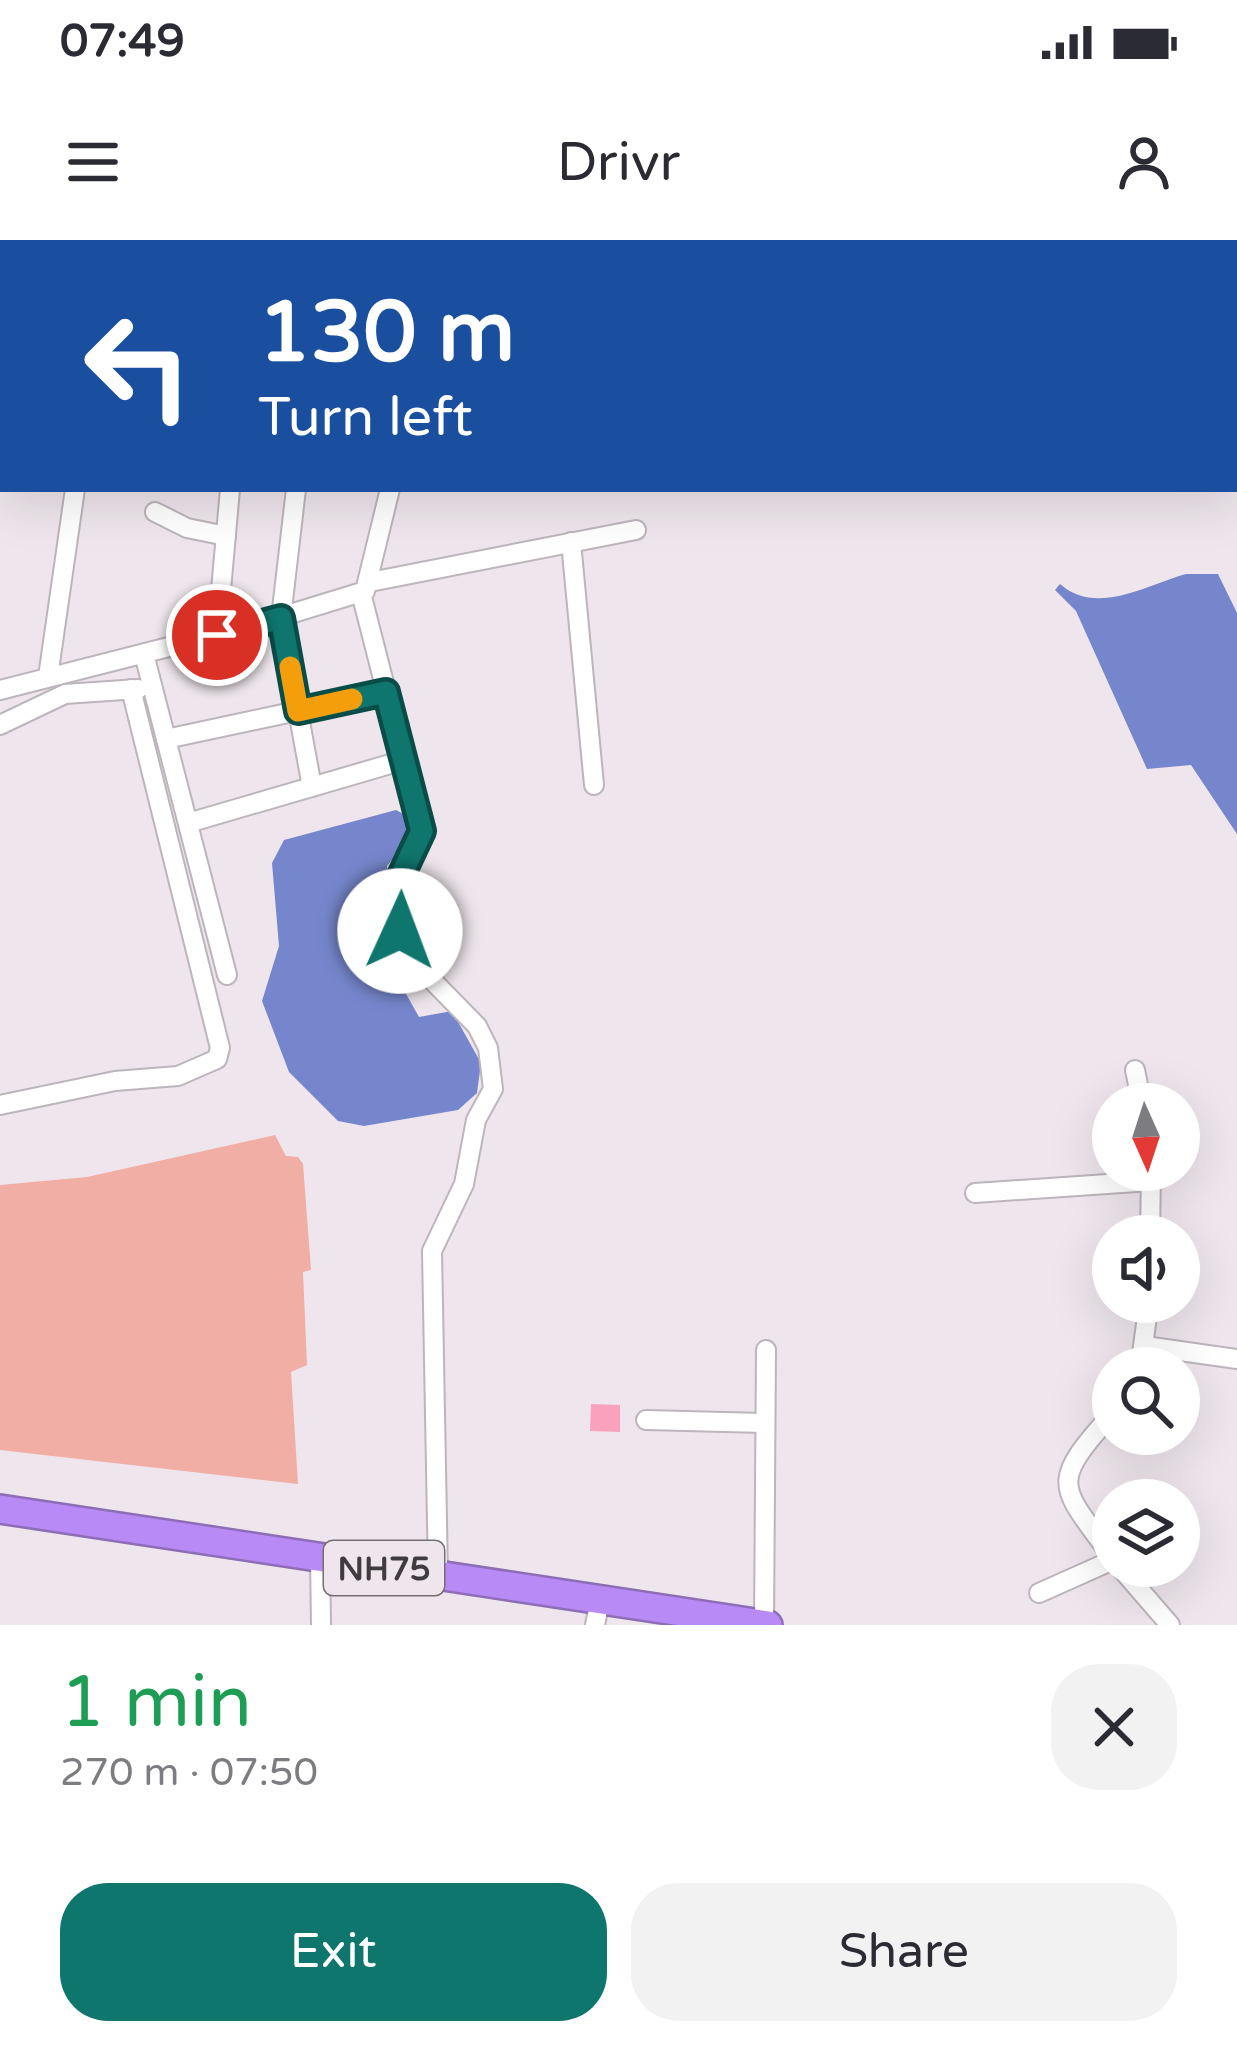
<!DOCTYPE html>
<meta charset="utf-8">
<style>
:root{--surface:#fff;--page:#f2f2f3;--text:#2b2b33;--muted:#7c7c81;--accent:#0f766e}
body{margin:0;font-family:"Varela Round",sans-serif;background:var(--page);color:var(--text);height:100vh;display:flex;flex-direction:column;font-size:45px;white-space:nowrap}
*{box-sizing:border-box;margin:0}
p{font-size:39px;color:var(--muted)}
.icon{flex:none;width:66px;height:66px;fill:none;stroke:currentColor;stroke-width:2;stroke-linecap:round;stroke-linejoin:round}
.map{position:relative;height:1385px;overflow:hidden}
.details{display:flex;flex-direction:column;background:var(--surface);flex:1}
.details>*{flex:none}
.hud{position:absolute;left:0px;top:0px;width:1239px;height:252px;box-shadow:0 12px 48px #0002;background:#1a4fa0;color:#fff;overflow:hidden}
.needle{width:78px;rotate:177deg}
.fabs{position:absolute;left:1092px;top:843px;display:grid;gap:24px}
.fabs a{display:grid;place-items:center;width:108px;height:108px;border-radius:50%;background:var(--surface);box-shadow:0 12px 48px #0002;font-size:60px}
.pin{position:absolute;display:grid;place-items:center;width:102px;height:102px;color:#fff;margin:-51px;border:6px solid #fff;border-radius:50%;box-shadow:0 3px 12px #0007}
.me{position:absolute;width:132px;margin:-66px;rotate:2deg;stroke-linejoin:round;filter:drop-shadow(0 0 9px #0008)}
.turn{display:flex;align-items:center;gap:42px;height:252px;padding:0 60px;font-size:54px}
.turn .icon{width:156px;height:156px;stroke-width:2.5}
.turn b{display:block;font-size:84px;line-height:102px}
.round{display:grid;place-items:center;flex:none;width:126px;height:126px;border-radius:48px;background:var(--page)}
.head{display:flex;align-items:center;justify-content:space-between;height:204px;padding:0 60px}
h1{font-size:72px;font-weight:600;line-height:90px;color:#1e9e55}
.primary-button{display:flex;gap:24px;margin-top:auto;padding:24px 60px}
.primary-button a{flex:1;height:138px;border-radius:48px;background:var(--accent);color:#fff;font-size:48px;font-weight:600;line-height:138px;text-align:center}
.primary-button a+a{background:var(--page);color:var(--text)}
.status{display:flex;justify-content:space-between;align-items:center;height:84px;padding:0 60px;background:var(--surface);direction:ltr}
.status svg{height:33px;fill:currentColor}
header{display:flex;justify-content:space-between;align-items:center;height:156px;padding:0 60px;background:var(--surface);font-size:54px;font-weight:600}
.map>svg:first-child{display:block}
</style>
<div class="status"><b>07:49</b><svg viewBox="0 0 49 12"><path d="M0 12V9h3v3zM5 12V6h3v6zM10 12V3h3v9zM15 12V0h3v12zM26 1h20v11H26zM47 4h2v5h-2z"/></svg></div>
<header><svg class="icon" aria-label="menu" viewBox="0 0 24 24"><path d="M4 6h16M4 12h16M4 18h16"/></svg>Drivr<svg class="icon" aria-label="person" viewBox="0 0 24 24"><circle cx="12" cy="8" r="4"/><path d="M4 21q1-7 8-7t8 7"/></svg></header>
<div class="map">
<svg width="1237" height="1385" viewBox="0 0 1237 1385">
<rect width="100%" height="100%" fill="#eee6ec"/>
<polygon fill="#f1aea5" points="275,895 286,916 298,917 303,924 311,1030 303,1032 307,1125 291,1132 298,1244 0,1210 0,945 87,937"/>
<g fill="#7686cc">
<path d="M1186 334H1218L1237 373V594L1191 525 1147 529 1076 371 1055 350 1060 344C1096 376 1144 346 1186 334Z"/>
<polygon points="396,570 416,581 417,589 387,626 387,654 376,679 392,729 419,777 452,771 481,823 477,853 458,870 364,886 338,881 289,832 262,761 279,706 272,623 284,600"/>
</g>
<polygon fill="#f8a2be" points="591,1164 620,1165 620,1192 590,1191"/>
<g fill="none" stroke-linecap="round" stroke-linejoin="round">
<defs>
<g id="minor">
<polyline points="424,0 424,3"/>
<polyline points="26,3 27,0"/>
<polyline points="119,3 119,0"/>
<polyline points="970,3 970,0"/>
<polyline points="0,54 3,53"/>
<polyline points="296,249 281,378 312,547"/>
<polyline points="155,272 187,288 226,296"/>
<polyline points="571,302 594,545"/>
<polyline points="370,342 636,290"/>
<polyline points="361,353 422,591 398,642 400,690 424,732 477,786 488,808 493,849 476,880 464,944 432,1011 438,1336"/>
<polyline points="217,395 230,249"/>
<polyline points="144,414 227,735"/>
<polyline points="48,437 75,249"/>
<polyline points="0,450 251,386 365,351 390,249"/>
<polyline points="0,485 65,454 138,449"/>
<polyline points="166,499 386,452"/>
<polyline points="188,583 404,520"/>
<polyline points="1135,830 1142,864"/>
<polyline points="0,865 115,841 178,836 217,819 220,808 131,449"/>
<polyline points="975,953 1151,941"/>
<polyline points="1150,996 1151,930"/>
<polyline points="1145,1106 1237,1119"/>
<polyline points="1140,1128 1149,1062"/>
<path d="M1113 1173C1048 1245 1059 1244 1113 1318"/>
<polyline points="646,1180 765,1183"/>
<polyline points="320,1318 321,1385"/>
<polyline points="1119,1326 1170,1385"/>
<polyline points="1039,1353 1113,1320"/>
<polyline points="764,1384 766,1110"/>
<polyline points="595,1385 600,1360"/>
</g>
<polyline id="highway" points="0,1269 768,1385"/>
</defs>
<use href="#minor" stroke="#bcb5bb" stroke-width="22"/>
<use href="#highway" stroke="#8d6eb6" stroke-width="32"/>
<use href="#minor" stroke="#fff" stroke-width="18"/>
<use href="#highway" stroke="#b78af6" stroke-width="27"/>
</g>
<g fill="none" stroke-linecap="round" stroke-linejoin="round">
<defs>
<polyline id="route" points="217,395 281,378 298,471 386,452 422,591 398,642 400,691"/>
</defs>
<use href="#route" stroke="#0a4d48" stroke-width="30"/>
<use href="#route" stroke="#0f766e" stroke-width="21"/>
<polyline stroke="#f59e0b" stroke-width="21" points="290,427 298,471 352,459"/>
</g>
<g text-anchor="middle" stroke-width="9" stroke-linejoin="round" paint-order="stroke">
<rect fill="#eee6ec" stroke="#746e72" stroke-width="3" x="324" y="1301" width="120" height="54" rx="9"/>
<g font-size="33" font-weight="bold" fill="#3f3b3e">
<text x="384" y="1340">NH75</text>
</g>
</g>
</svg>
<div class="fabs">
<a><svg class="needle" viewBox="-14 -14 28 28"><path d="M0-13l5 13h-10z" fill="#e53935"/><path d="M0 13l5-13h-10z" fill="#7c7c81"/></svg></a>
<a><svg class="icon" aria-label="sound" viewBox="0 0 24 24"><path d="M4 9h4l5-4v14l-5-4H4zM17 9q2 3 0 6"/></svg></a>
<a><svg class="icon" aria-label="search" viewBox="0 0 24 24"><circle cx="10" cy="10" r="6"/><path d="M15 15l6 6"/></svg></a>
<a><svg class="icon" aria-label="layers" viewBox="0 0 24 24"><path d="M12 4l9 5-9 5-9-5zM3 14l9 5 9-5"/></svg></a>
</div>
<div class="pin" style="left:217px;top:395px;background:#d93025"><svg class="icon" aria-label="arrive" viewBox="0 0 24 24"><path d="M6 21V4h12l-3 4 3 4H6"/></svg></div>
<svg class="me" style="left:400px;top:691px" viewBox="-20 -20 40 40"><circle r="19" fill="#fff"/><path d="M0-13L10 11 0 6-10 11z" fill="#0f766e"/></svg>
<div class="hud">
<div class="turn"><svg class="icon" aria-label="left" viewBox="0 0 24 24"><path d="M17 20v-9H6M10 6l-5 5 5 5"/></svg><div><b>130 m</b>Turn left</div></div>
</div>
</div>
<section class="details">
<div class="head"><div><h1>1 min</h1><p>270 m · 07:50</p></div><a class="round"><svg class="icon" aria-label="close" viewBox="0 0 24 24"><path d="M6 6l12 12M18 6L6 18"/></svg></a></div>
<div class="primary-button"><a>Exit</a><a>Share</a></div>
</section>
